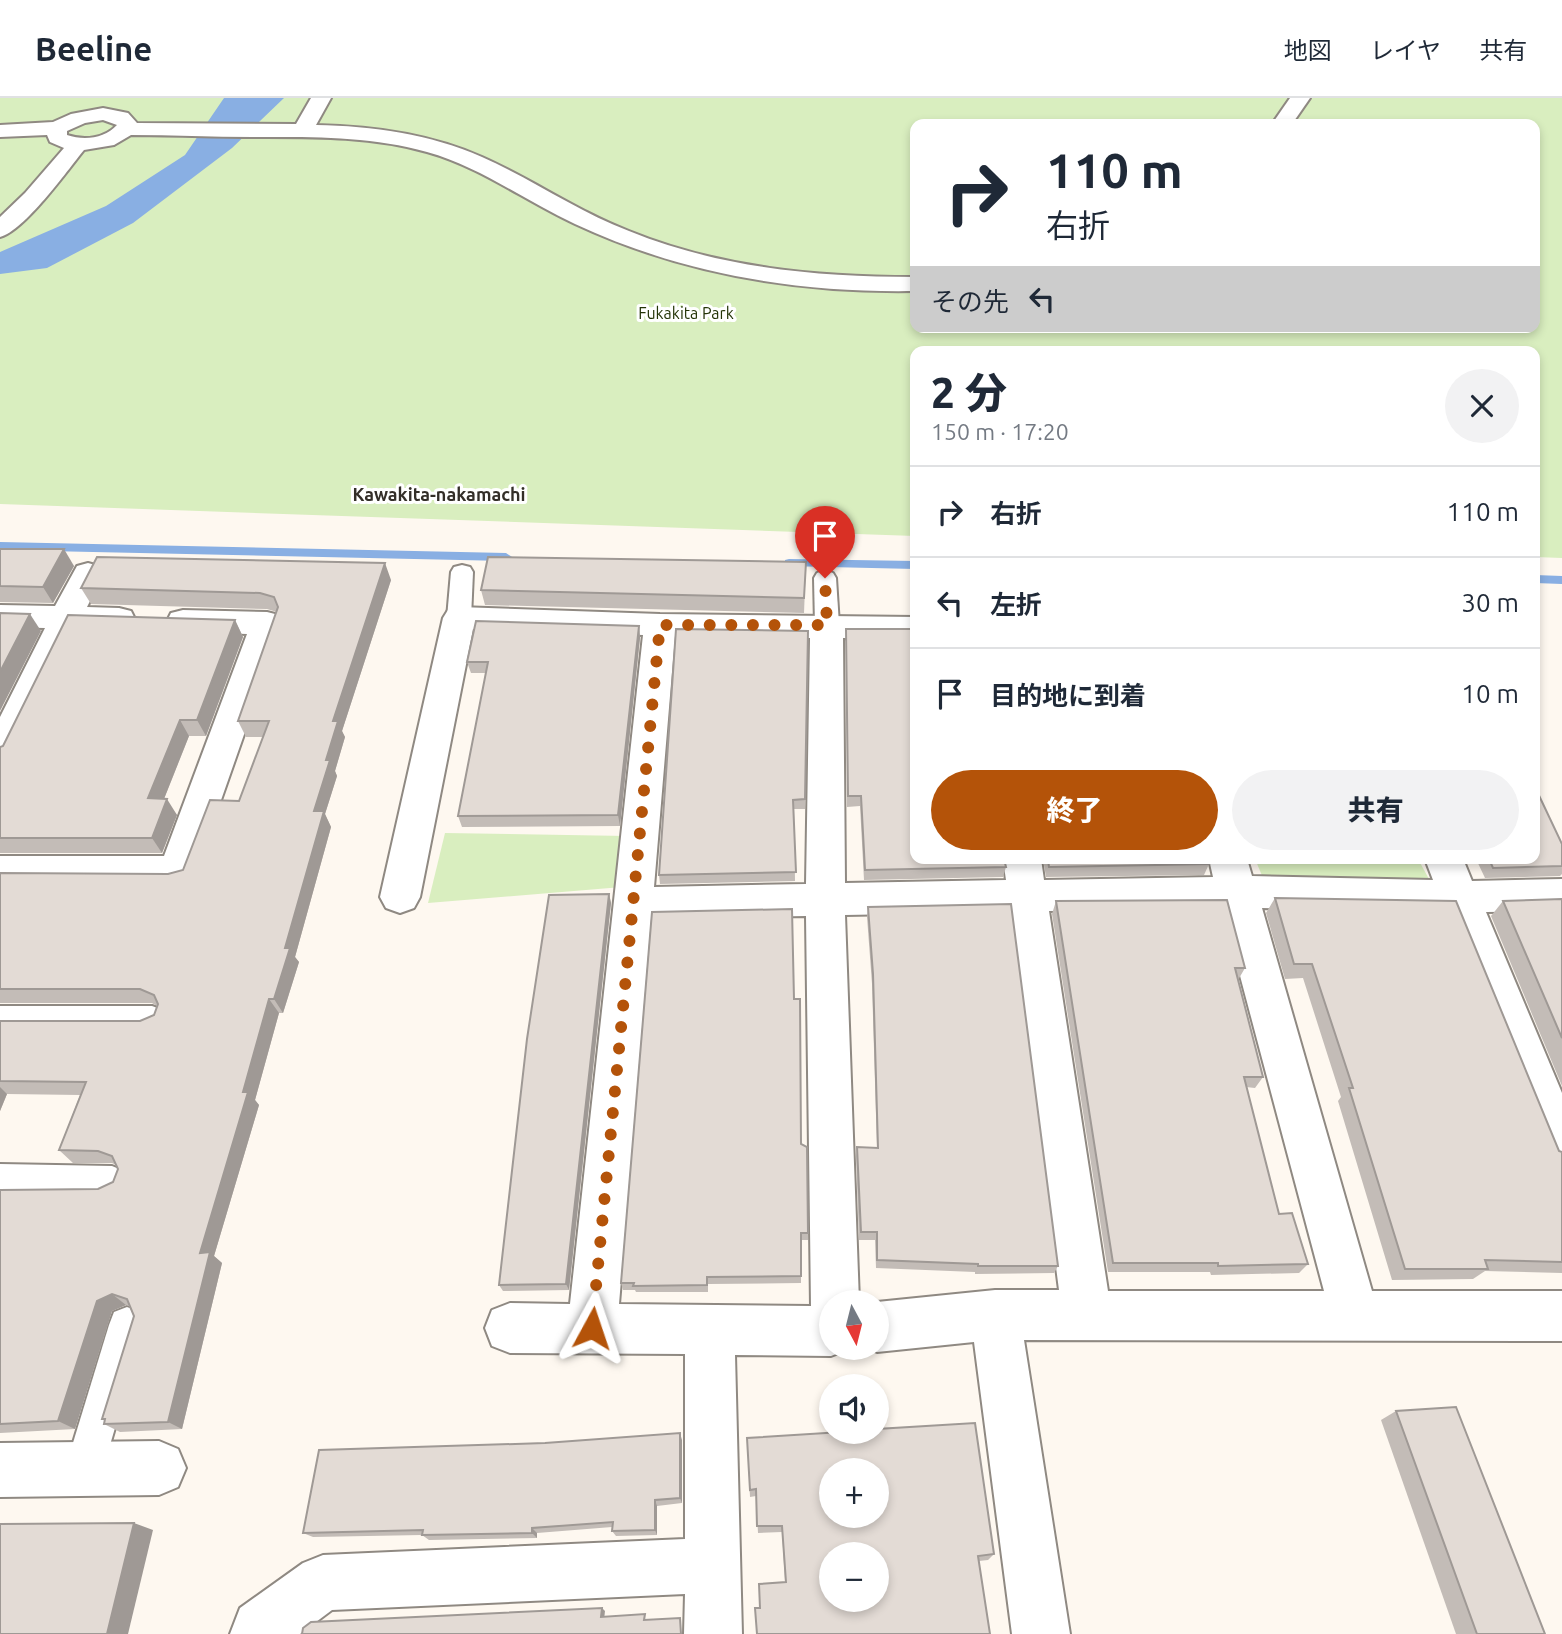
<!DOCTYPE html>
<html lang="ja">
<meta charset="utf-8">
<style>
:root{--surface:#fff;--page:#f2f2f3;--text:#1f2937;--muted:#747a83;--line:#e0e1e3;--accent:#b45309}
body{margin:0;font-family:Ubuntu,"Noto Sans JP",sans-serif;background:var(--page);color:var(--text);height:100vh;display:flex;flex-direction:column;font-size:26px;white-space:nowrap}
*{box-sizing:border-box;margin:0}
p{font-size:23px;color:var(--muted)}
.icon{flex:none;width:38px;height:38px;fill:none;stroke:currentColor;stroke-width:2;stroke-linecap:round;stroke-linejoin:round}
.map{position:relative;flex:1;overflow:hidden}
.side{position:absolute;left:910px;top:248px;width:630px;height:518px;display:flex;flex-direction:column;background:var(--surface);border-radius:14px;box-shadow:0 4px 10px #0003}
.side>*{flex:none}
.top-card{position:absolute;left:910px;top:21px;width:630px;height:214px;border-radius:14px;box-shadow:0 4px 10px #0003;background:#fff;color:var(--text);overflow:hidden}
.needle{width:46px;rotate:173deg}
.fabs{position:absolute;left:819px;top:1192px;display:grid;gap:14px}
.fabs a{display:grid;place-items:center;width:70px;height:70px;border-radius:50%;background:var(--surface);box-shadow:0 4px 10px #0003;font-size:35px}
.pin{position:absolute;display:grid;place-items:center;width:60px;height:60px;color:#fff;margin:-72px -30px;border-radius:50% 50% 50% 0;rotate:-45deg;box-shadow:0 0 7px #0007}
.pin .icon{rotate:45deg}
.me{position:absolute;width:77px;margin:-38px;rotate:5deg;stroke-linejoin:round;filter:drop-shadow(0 0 5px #0008)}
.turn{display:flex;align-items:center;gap:24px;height:147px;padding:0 21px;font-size:32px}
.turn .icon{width:91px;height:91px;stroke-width:2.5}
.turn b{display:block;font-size:49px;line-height:60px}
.then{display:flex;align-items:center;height:66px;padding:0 21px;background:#0003;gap:14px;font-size:26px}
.round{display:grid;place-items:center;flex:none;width:74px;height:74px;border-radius:37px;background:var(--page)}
.headline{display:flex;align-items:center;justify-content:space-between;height:119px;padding:0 21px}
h1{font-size:42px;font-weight:800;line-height:52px}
.cta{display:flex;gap:14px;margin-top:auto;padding:14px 21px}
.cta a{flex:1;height:80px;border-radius:42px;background:var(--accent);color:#fff;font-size:28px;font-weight:800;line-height:80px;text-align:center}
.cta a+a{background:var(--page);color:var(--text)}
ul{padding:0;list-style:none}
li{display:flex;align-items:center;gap:21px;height:91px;padding:0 21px;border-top:2px solid var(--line)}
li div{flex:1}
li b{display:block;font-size:26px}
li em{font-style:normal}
header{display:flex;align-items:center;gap:42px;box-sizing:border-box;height:98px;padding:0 35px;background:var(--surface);border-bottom:2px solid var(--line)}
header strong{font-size:33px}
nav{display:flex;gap:38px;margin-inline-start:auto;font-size:24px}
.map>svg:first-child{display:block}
</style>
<header>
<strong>Beeline</strong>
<nav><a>地図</a><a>レイヤ</a><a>共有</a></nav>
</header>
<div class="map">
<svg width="1562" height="1536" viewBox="0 0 1562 1536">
<rect width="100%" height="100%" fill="#fef8f0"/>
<g fill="#d9eebf" fill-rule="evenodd">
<path d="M0 0H1562V460L1535 459V254H915V438L0 406ZM915 26H1535V229H915Z"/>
<polygon points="445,735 627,738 622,789 428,805"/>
<polygon points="1255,761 1418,761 1429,781 1266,787"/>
</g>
<polygon fill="#89afe3" points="224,0 284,0 232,50 133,125 47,170 0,176 0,154 106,108 185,57"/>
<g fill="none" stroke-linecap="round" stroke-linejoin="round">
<g fill="#89afe3" fill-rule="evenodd">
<polygon points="0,444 506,455 512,459 506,463 0,452"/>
<polygon points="789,461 915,463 915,471 785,468 785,462"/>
<polygon points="1535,477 1562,478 1562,486 1535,485"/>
</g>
<defs>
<g id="lane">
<polygon points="462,467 470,469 473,474 471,520 467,526 459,528 451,526 447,520 451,474 454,469"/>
<polygon points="825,472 833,475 836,480 839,527 835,533 827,535 819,533 815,527 814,480 817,475"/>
<polygon points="0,908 152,908 163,912 167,921 163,930 152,934 0,934"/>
<polygon points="0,1066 112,1068 124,1073 129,1084 124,1095 112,1100 0,1098"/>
<polygon points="127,1209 140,1214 145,1227 103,1371 98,1385 84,1390 70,1385 65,1371 109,1227 114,1214"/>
</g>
<g id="street">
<path d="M311 0H331L316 27C373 28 430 36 482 59 532 81 577 113 629 133 720 170 817 179 915 179V193C797 195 682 176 575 126 525 103 481 69 427 54 370 38 312 39 253 39 212 39 172 37 131 37L114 47 84 52C67 73 24 133 0 139V119L25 95 64 50 50 44 47 37 0 39V27L53 24 71 16 103 10 128 15 137 25 296 26ZM103 22 117 27C105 40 85 43 67 37V33L85 25Z"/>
<polygon points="1290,0 1310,0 1292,26 1272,26"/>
<polygon points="88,465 99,468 104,475 87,509 119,510 131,513 135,521 131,529 119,532 77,531 13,663 0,667 0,619 45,530 0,529 0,507 55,508 77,468"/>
<path d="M459 509 660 516 915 519V541L843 540 845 785 1006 782 1003 761H1041L1044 782 1213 779 1209 761H1247L1252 778 1433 782 1425 761H1463L1472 783 1562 781V813L1486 814 1562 995V1070L1546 1064 1446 815 1262 810 1372 1193H1562V1243L1024 1242 1070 1536H1012L974 1244 877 1254 867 1250H877V1204L995 1192H1059L1010 814 845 817 859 1204H831V1250L849 1251 831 1258 735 1257 742 1536H684L685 1496 332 1512 300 1536H230L240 1510 303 1465 323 1457 685 1441V1256L510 1255 492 1248 485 1230 492 1212 510 1205 570 1206 643 537 473 531 420 799 414 810 400 815 386 810 380 799 443 520 448 512ZM675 538 810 540 806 786 654 789ZM1222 810 1324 1193H1108L1049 813ZM806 818 811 1208 619 1206 651 821Z"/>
<polygon points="183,512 267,514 279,517 283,525 192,785 178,789 0,788 0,758 164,758 247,536 183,534 171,531 167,523 171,515"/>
<polygon points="159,1343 178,1351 186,1370 178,1389 159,1397 0,1399 0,1345"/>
</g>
</defs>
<use href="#lane" stroke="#8f8982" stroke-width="4"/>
<use href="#street" stroke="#8f8982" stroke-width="4"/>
<use href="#lane" fill="#fff" fill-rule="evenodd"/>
<use href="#street" fill="#fff" fill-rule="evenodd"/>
</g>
<g fill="#c3bcb7">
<polygon points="0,451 74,468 53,505 0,504"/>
<polygon points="806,464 804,515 485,507 481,492"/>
<polygon points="391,482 342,633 345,639 335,673 337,678 325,716 331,729 295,859 299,864 283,915 279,915 255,1002 259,1007 214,1158 222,1165 182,1331 120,1334 104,1326 105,1323 102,1321 134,1218 129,1208 126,1207 112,1213 75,1331 0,1335 0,1092 98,1091 113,1084 118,1071 116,1067 112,1065 73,1065 59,1052 80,997 7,996 0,1013 0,923 140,923 154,917 157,908 152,905 0,905 0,775 168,776 183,772 239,703 263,639 246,639 238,623 277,514 267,511 91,506 81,490"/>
<polygon points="235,522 243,539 206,638 189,638 164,701 177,717 162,755 0,755 0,649"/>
<polygon points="639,528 640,540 620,728 462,729 458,718 486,575 471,575 467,564"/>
<polygon points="846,531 1006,769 1003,779 864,782 860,708 847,709"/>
<polygon points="808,533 805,711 794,711 795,783 660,786 659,777"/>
<polygon points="1562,746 1562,776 1560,778 1485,780 1476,761 1535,761"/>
<polygon points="1043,761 1208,761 1209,766 1204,777 1046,779"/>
<polygon points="609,796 611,805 569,1192 503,1193 499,1187"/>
<polygon points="1275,800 1559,1053 1562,1054 1562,1175 1485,1173 1473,1181 1392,1182 1338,1003 1341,999 1303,880 1285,881 1266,815"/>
<polygon points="1562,801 1562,988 1491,818 1503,803"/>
<polygon points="1056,803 1245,870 1238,882 1263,979 1255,990 1246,989 1279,1116 1308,1166 1299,1175 1211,1177 1210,1174 1108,1174 1052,816"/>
<polygon points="868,809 1058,1168 1054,1175 975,1176 975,1174 876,1170 875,1142 859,1142 856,1058 857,1049 877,1050 872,886 867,819"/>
<polygon points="794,901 801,1046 808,1135 808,1142 801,1142 801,1185 708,1186 708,1194 636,1194 635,1192 623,1192 621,1185"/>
<polygon points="1396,1313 1545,1536 1456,1536 1381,1322"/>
<polygon points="747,1340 994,1456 988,1462 979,1463 760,1510 785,1484 782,1434 758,1435 756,1398 750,1399"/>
<polygon points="682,1342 682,1405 657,1408 657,1437 616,1438 612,1433 612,1429 537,1435 537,1440 429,1442 422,1437 313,1439 303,1435"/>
</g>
<g fill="#9f9995">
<polygon points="64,451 74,468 53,505 43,489"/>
<polygon points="385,465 391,482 342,633 345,639 335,673 337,678 325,716 331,729 295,859 299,864 283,915 274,901 314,713 326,662 333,623"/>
<polygon points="30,516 41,533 0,613 0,574"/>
<polygon points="235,522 243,539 206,638 197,622"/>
<polygon points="639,528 640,540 620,728 618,717"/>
<polygon points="180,622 189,638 158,716 148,700"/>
<polygon points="167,701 177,717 162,755 152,740"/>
<polygon points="609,796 611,805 569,1192 566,1186"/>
<polygon points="269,901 279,915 255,1002 259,1007 214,1158 222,1165 182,1331 168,1324 200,1155 243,994"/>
<polygon points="0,989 7,996 0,1013"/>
<polygon points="112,1196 126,1207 112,1213 75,1331 58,1323 97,1203"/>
<polygon points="680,1335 682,1342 682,1405 680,1400"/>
<polygon points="655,1402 657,1408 657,1437 655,1432"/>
<polygon points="134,1425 153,1432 128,1536 107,1536"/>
<polygon points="532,1430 537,1435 537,1440 532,1435"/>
<polygon points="602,1510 605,1513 604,1522 601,1519"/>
</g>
<g fill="#e3dbd5" stroke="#9f9995" stroke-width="2" fill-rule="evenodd">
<polygon points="0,451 64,451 43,489 0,488"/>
<polygon points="97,459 385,465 333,623 338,623 326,662 330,662 314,713 324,713 285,850 290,850 274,901 269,901 243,994 248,994 200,1155 210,1154 168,1324 104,1326 105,1321 102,1321 134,1218 127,1201 112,1196 97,1203 58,1323 0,1326 0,1092 98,1091 113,1084 118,1071 112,1058 98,1053 59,1052 86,984 0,983 0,923 140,923 154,917 158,906 154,897 140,891 0,891 0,775 168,776 183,772 210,702 239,703 269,623 238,623 278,509 274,499 260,495 81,490"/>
<polygon points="488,459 806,464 804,500 481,492"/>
<polygon points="0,515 30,516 0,574"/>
<polygon points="68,517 235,522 197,622 180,622 148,700 167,701 152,740 0,740 0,649 3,648"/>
<polygon points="476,523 639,528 618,717 458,718 488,564 467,564"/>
<polygon points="676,531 808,533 805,701 793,702 796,774 659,777"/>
<polygon points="846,531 915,531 915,761 1004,761 1006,769 865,772 861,698 848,698"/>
<polygon points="1535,689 1562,746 1562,768 1493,770 1489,761 1535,761"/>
<polygon points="1048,761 1208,761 1209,766 1049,769"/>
<polygon points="609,796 566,1186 499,1187 527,941 549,797"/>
<polygon points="1275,800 1456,803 1559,1053 1562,1054 1562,1164 1485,1162 1488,1171 1405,1171 1349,990 1353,990 1312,866 1294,866"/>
<polygon points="1562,801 1562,940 1503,803"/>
<polygon points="1227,802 1245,870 1235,870 1263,979 1244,979 1279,1116 1292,1115 1308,1166 1218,1168 1218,1165 1113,1165 1056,803"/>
<polygon points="1011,806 1058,1168 978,1168 978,1166 877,1162 877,1134 861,1134 857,1049 878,1050 873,876 868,809"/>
<polygon points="792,811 794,901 800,901 801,1046 807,1049 808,1135 801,1135 801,1178 707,1179 707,1187 633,1188 634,1185 621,1185 652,814"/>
<polygon points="1456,1309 1545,1536 1477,1536 1396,1313"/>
<path d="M975 1325 994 1456 978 1458 990 1536H757L755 1510H760L759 1486 786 1484 782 1428H757L756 1391 750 1392 747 1340 842 1334H877V1331ZM831 1372H877V1418H831ZM831 1456H877V1502H831Z"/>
<polygon points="680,1335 680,1400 655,1402 655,1432 612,1433 613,1424 532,1430 532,1435 422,1437 423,1432 303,1435 319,1352 545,1345"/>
<polygon points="134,1425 107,1536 0,1536 0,1426"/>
<polygon points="602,1510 601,1519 645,1516 644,1522 680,1520 681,1536 302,1536 303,1530 311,1524"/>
</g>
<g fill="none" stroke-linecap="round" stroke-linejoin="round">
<polyline stroke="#b45309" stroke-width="12" stroke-dasharray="0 21.6" points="592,1230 660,527 827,527 825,480"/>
</g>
<g text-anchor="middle" stroke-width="6" stroke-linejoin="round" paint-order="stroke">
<g font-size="16" fill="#233306" stroke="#fff">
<text x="686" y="221">Fukakita Park</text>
</g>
<g font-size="18" font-weight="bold" fill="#332e28" stroke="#fff">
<text x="439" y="403">Kawakita-nakamachi</text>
</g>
</g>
</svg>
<div class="fabs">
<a><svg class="needle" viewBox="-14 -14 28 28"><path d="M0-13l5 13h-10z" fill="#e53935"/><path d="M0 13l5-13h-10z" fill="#747a83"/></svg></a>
<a><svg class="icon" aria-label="sound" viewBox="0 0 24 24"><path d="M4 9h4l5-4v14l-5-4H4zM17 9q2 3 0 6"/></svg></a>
<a>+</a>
<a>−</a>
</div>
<div class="pin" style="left:825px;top:480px;background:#d93025"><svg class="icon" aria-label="arrive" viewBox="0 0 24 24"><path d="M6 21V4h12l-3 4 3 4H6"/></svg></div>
<svg class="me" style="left:592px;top:1230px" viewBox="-20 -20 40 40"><path d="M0-17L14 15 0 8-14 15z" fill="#b45309" stroke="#fff" stroke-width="4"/></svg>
<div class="top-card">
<div class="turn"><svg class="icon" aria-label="right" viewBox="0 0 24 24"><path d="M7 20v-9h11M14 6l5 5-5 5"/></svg><div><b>110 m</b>右折</div></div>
<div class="then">その先<svg class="icon" aria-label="left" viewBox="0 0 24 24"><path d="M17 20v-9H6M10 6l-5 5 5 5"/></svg></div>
</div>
<section class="side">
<div class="headline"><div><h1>2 分</h1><p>150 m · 17:20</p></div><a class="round"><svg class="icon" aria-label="close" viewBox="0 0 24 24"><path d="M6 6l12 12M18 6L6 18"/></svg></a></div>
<ul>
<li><svg class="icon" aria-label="right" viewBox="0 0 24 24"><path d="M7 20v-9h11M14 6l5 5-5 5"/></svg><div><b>右折</b></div><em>110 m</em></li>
<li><svg class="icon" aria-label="left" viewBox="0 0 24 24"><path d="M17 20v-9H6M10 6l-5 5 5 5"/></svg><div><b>左折</b></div><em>30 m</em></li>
<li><svg class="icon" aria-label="arrive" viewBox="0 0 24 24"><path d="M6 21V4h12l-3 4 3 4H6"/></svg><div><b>目的地に到着</b></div><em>10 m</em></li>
</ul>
<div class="cta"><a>終了</a><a>共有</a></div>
</section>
</div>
